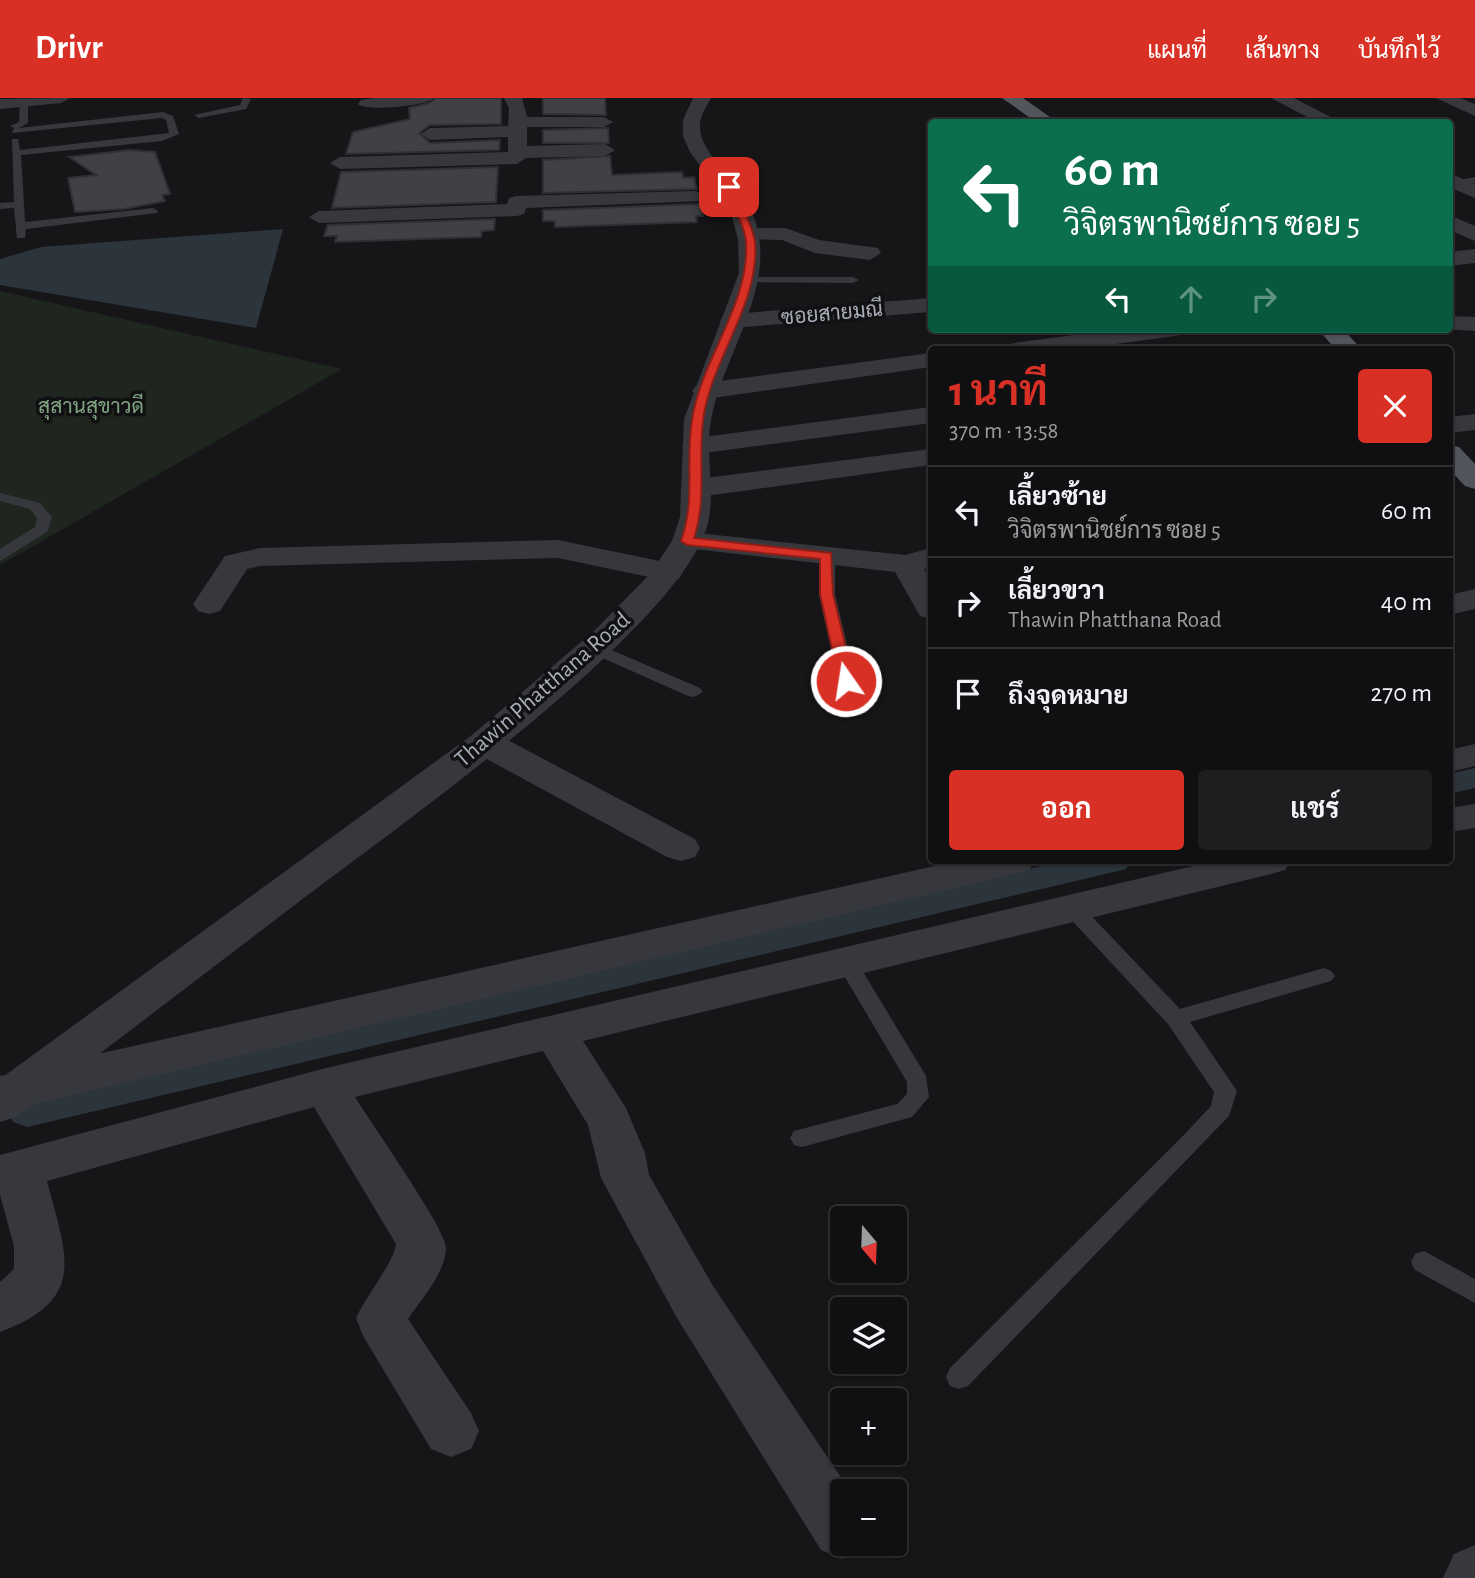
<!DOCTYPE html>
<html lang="th">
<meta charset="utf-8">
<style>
:root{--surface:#101012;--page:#1e1e20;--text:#f1f3f6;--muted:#9c9d9f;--line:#303032;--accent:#d93025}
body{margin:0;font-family:"Alegreya Sans",Sarabun,sans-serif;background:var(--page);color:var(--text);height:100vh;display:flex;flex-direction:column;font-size:26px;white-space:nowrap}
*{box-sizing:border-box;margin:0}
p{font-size:23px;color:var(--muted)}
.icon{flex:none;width:38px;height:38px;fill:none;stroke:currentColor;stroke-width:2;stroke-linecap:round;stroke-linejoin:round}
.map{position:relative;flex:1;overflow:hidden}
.sheet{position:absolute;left:928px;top:248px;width:525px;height:518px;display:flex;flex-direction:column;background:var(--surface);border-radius:7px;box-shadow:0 2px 5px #0004,0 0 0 2px var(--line)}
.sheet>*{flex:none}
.hud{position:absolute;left:928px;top:21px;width:525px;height:214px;border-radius:7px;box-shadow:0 2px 5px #0004,0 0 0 2px var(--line);background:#0b6e4f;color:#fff;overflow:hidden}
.needle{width:46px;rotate:161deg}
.controls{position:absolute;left:830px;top:1108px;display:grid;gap:14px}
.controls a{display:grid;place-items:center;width:77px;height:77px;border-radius:7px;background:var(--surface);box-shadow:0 2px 5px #0004,0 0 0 2px var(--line);font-size:35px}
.pin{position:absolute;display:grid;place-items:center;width:60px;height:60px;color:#fff;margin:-30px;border-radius:14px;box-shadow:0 4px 10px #0006}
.me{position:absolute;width:77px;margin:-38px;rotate:347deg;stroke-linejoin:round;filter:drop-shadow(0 0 5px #0008)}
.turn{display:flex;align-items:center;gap:24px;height:147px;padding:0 21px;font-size:32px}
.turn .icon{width:91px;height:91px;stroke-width:2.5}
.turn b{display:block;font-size:49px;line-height:60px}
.lanes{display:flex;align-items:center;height:66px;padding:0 21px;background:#0003;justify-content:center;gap:35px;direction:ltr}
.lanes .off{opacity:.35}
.round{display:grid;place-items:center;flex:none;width:74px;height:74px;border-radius:7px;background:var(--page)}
.summary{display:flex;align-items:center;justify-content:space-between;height:119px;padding:0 21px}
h1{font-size:42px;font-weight:700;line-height:52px;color:var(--accent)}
.primary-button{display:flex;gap:14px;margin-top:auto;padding:14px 21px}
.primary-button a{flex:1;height:80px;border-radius:7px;background:var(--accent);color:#fff;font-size:28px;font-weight:700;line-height:80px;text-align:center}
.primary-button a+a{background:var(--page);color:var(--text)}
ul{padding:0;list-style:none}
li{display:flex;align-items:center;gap:21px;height:91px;padding:0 21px;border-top:2px solid var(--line)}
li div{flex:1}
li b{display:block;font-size:26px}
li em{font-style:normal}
header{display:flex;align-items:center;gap:42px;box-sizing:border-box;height:98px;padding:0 35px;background:var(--accent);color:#fff}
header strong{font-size:33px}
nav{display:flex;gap:38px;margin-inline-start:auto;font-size:24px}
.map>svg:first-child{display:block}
</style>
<header>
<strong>Drivr</strong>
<nav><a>แผนที่</a><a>เส้นทาง</a><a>บันทึกไว้</a></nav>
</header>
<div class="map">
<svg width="1475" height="1480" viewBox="0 0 1475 1480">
<rect width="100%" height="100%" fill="#161618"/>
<polygon fill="#1e261f" points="0,193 342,271 0,467"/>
<polygon fill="#2c353c" points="283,131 256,230 0,187 0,161 41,149"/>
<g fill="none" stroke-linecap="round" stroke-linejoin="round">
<g fill="#2c353c" fill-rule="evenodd">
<polygon points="1475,670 1475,690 1449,696 1449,676"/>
<polygon points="1064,763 1131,763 1126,771 1114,774 27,1029 13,1024 7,1013 13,1002 27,997"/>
</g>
</g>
<g fill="#404145" stroke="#303034" stroke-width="2">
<polygon points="436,0 501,0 501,26 430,27 419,35 430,45 500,42 499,52 346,56 353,34 410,21 409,10 429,5"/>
<polygon points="543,0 605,0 606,17 543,16"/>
<polygon points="608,30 609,45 543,45 543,32"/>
<polygon points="130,52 155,54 170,96 162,97 165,103 124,111 75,114 68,80 96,77 69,59"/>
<polygon points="610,58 612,77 682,74 683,80 694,79 697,91 543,95 543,62"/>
<polygon points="498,69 496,104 332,110 341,74"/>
<polygon points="700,106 703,118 696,118 697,124 555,129 555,123 543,123 543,112"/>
<polygon points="495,121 494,132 482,133 481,139 335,144 337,138 324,138 328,127"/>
</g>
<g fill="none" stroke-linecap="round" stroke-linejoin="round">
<g fill="#37383d" fill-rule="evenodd">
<polygon points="243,0 251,1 246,11 199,20 194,17 240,7"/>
<polygon points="24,1 28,4 28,25 19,30 163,14 173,18 179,36 162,43 21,57 25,124 153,110 158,113 157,115 26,131 25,140 17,140 14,110 0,111 0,105 14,104 12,41 18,41 20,52 169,35 166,22 162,20 12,35 14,30 10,28 19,24 20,4"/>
<polygon points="1475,79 1475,85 1454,87 1449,84"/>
<polygon points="747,179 853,179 859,182 853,185 743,184 743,180"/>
<polygon points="0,395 40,405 52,419 47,434 0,463 0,451 35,429 37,420 30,411 0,403"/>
<polygon points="827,453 835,458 835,497 856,583 847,588 838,583 819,497 819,458"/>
<polygon points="595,545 700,590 703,594 694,599 688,598 589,554 587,550 589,546"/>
<polygon points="1072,803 1079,805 1180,911 1324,870 1331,873 1335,878 1331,883 1190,924 1237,993 1229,1018 968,1288 959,1291 950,1288 946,1279 950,1270 1180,1041 1211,1008 1214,994 1168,926 1065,815 1062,810 1065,805"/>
<polygon points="847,856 854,859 926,978 929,999 912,1019 802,1049 794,1047 790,1040 794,1033 897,1006 907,996 907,984 836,864 840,859"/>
<polygon points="1424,1153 1475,1181 1475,1205 1415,1172 1411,1164 1415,1156"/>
</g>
<g fill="#37383d" fill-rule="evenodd">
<polygon points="70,0 61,5 0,11 0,1"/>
<path d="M374 0H434C426 8 366 14 358 6L361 2Z"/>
<polygon points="504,0 522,0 527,19 604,19 613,24 604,29 527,29 527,48 605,46 615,52 605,58 526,60 517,66 340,71 330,65 340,59 508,54 508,39 430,42 421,36 430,30 508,28 509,10"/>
<polygon points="1271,0 1294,0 1340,24 1317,24"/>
<polygon points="1436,0 1460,0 1475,6 1475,18"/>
<polygon points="1449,75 1475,86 1475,100 1449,89"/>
<polygon points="695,93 702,95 705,99 702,103 526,110 524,116 517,118 319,125 309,119 319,113 507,106 509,100 516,98"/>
<polygon points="1449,117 1475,128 1475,143 1449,132"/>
<polygon points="748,130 785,130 819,142 878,150 881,155 870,162 815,155 782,142 740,141 737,136"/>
<polygon points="1475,151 1475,165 1449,168 1449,154"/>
<polygon points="931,200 931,214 732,230 724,228 720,223 724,218 732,216"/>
<polygon points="1449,218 1475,219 1475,233 1444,231 1449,231"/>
<polygon points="1119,231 1187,231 1184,236 1175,238 1071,252 1003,252 1006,247 1015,245"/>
<polygon points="931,255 931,269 705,301 696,298 692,293 696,288 705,285"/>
<polygon points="931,309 931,325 696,356 686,354 682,348 686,342 696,340"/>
<polygon points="1475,316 1475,332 1449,335 1449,319"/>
<polygon points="931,351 931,367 698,399 688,396 684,390 688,384 698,381"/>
<polygon points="687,434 905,457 931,450 931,469 924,471 931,483 931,521 920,518 895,474 676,449 672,443 676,437"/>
<polygon points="558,442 679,467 683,474 679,481 668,483 558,460 260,468 247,471 220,513 209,516 198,513 193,506 225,458 260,450"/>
<polygon points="1475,491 1475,511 1449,517 1449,497"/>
<polygon points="485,634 498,637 695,741 700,750 695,759 681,763 667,759 472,653 467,645 472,637"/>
<polygon points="1475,646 1475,668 1449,674 1449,652"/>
<polygon points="1475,706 1475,730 1449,734 1449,710"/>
<polygon points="957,763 1035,763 1029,772 1015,776 0,1014 0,978"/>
<path d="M1215 763H1291L1285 772 1271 776 583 943 626 1010 645 1055 649 1077 713 1188 850 1393H842V1446H865L863 1452 842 1461 821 1452 677 1220 601 1080 588 1027 543 953 355 999C370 1024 447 1132 446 1150 445 1176 422 1200 408 1221L471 1315 479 1333 471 1351 451 1359 431 1351 363 1238 356 1220C365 1200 395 1162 396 1146L314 1009 47 1083C66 1157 89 1201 0 1234V1184L14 1171V1148L0 1097V1057L326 970Z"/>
<polygon points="1475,1447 1475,1480 1443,1480 1454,1456"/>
</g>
<path fill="#37383d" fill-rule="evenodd" d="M693 0H711C707 8 701 16 700 25 698 52 725 69 738 89 749 104 756 121 759 139 769 197 724 260 712 317 704 350 715 386 709 420 691 524 386 737 296 806 203 877 110 948 16 1019L0 1024V981L472 637 594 533 650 476 672 443 680 419 684 321 739 175 738 141 729 108 690 54 683 38V22Z"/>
<g fill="#53555c" fill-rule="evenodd">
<polygon points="1002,0 1023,0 1057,24 1036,24"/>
<polygon points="1318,231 1343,231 1362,252 1336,252"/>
<polygon points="1449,347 1459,349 1475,366 1475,391 1465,388 1449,371"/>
</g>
</g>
<path fill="#d93025" stroke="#8d1f18" stroke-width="2" d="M729 87 733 89C740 106 753 127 755 144 760 207 710 262 703 323 698 363 707 401 694 440L831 455 833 496 854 583 846 587 839 583 820 496V461L687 447 681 443C696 399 685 366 692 322 701 261 750 206 746 144 745 127 731 106 724 89Z"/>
<g text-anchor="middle" stroke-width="7" stroke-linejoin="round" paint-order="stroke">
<g font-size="21" fill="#a8adb8" stroke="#111113">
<text transform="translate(832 215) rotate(-5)" y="7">ซอยสายมณี</text>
</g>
<g font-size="21" fill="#7fa381" stroke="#111113">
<text x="91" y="315">สุสานสุขาวดี</text>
</g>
<g font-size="24" fill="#a8adb8" stroke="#111113">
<text transform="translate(542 591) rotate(-41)" y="8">Thawin Phatthana Road</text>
</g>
</g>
</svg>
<div class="controls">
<a><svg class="needle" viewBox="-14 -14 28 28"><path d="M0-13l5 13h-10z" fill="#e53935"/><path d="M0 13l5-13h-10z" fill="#9c9d9f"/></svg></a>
<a><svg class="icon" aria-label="layers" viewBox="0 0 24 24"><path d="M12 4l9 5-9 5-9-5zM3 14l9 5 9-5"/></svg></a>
<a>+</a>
<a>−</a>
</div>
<div class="pin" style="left:729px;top:89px;background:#d93025"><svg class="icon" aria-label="arrive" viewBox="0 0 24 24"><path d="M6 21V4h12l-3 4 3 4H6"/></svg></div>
<svg class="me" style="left:846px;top:583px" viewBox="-20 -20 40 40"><circle r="17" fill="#d93025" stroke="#fff" stroke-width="3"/><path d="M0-11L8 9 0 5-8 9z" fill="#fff"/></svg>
<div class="hud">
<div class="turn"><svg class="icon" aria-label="left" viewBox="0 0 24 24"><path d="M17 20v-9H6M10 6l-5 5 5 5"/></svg><div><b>60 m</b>วิจิตรพานิชย์การ ซอย 5</div></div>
<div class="lanes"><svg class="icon" aria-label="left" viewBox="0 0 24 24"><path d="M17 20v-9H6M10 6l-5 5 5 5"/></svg><svg class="icon off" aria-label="ahead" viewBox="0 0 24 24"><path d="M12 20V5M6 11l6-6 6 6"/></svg><svg class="icon off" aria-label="right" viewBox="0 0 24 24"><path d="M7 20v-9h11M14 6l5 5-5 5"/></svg></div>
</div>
<section class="sheet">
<div class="summary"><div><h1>1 นาที</h1><p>370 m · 13:58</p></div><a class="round" style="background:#d93025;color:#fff"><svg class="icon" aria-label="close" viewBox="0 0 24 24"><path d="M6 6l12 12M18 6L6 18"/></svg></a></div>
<ul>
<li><svg class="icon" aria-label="left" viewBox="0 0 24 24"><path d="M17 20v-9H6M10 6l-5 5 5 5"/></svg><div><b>เลี้ยวซ้าย</b><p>วิจิตรพานิชย์การ ซอย 5</p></div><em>60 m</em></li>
<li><svg class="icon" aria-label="right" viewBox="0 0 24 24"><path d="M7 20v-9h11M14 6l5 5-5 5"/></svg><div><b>เลี้ยวขวา</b><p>Thawin Phatthana Road</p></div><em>40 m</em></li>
<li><svg class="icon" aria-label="arrive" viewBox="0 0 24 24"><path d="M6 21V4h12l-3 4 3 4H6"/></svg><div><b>ถึงจุดหมาย</b></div><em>270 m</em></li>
</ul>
<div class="primary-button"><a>ออก</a><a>แชร์</a></div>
</section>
</div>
